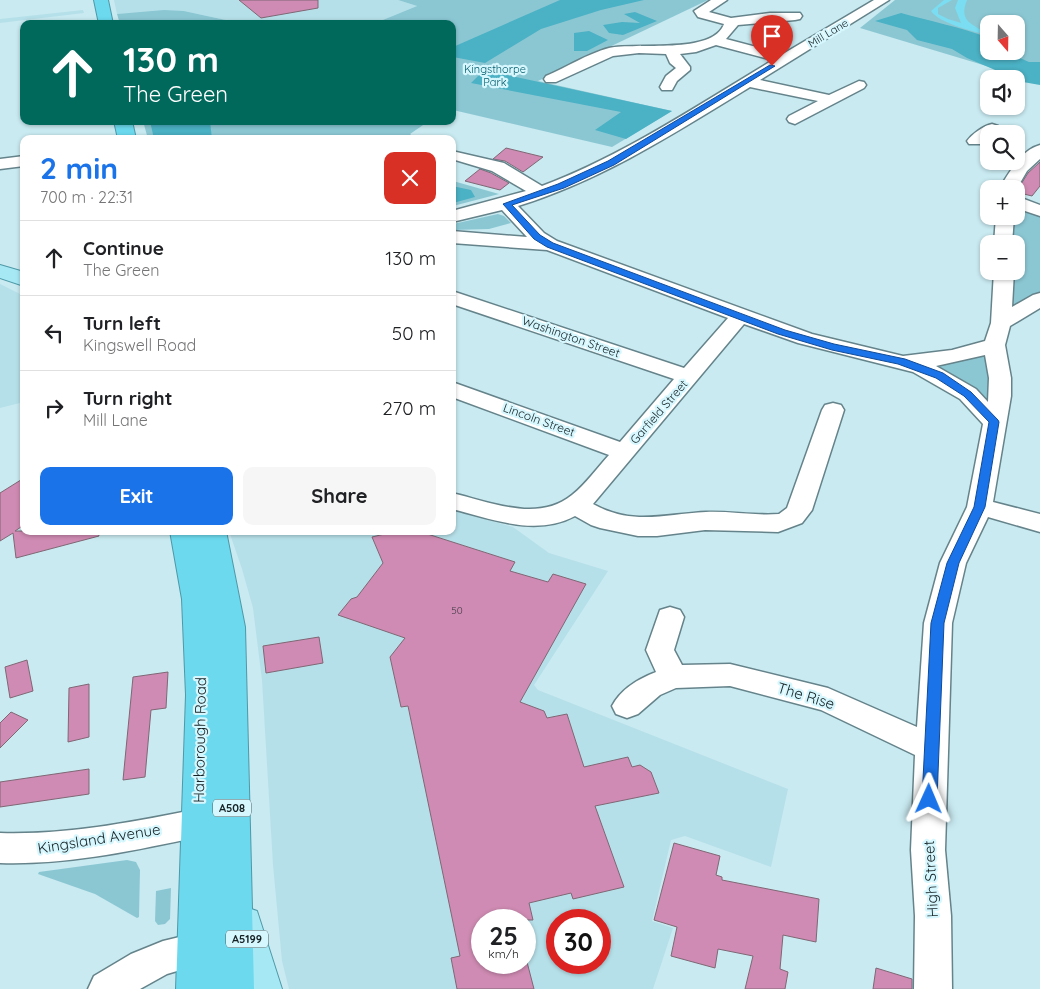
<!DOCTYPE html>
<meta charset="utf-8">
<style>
:root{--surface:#fff;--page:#f6f6f6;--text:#202124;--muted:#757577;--line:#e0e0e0;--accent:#1a73e8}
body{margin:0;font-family:Quicksand,sans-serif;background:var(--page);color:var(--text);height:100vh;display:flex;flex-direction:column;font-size:19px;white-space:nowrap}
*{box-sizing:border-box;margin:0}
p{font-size:16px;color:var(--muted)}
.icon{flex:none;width:28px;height:28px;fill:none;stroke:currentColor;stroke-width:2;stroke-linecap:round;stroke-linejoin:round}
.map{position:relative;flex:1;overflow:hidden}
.panel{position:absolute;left:20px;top:135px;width:436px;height:400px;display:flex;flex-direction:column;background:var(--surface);border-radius:10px;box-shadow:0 1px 4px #0004}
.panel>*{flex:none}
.top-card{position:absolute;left:20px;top:20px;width:436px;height:105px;border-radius:10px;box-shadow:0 1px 4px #0004;background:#00695c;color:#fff;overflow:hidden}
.needle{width:32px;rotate:160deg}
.fabs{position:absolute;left:980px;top:15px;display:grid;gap:10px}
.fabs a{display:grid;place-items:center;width:45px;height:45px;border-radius:10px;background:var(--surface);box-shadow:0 1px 4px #0004;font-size:25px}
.speed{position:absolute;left:471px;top:909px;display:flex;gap:10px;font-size:25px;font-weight:700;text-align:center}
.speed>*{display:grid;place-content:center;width:65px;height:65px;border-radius:50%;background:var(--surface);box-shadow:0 1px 4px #0004;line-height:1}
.speed small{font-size:12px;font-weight:400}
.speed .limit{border:8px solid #d22;background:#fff;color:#111}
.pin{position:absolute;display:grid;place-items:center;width:42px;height:42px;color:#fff;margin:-51px -21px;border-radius:50% 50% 50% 0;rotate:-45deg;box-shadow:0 0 5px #0007}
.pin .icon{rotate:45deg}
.me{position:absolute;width:55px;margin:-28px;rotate:1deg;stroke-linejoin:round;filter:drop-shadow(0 0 4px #0008)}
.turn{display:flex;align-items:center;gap:18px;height:105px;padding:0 20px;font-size:22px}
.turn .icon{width:65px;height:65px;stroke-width:2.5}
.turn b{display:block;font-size:35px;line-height:42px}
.round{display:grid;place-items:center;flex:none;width:52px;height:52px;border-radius:10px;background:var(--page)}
.summary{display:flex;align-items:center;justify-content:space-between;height:85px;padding:0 20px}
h1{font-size:30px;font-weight:800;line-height:38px;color:var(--accent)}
.button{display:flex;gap:10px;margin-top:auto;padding:10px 20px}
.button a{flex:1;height:58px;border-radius:10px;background:var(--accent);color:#fff;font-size:20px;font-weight:800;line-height:58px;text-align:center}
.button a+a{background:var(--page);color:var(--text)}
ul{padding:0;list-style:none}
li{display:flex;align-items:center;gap:15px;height:75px;padding:0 20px;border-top:1px solid var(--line)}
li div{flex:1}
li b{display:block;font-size:19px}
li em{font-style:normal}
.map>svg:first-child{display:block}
</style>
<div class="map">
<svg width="1040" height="989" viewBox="0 0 1040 989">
<rect width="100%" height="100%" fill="#c9eaf1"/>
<g fill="#b6e0e9" fill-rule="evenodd">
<polygon points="114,0 398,0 417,6 373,24 244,24 184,11 117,14"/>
<polygon points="83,10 84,13 0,23 0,19"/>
<polygon points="0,284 24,296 24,402 0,408"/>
<path d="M453 510 513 527 549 553 608 571 534 685 538 690 788 789 771 867 685 836 671 840 652 921 673 928 653 989H289L282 961 273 865 262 680 253 608 242 569 229 531H452ZM482 920H525V962H482ZM558 920H600V962H558Z"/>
</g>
<g fill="#8bc7d3" fill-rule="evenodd">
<polygon points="398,0 708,0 538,81 672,111 612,147 453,110 452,24 373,24 417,6"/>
<path d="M895 0H1040V82L860 28ZM989 24H1016V51H989Z"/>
<polygon points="164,10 184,11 244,24 120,24 117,14"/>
<polygon points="143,121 429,121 410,134 416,139 148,139"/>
<polygon points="453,181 499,194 453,206"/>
<polygon points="1016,208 1040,215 1040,292 1016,307 1012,307 1011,271 1016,271 1016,244 1012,244"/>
<polygon points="498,214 504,216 511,223 489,229 453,230 453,224"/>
<polygon points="976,356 982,356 988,358 992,405 930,364"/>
<polygon points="127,860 136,862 140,870 139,917 137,918 95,894 38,874 39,872"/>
<polygon points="171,888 170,919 165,924 158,925 155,921 156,891"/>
</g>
<g fill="#4bb1c4">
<polygon points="560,0 644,0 601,10 541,29 485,63 453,57 453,47"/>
<polygon points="635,12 657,21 623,35 609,33 603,25 622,22 640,23 624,14"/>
<path d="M901 13C930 21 960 27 989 38V51H1004L1029 62H1040V85L1023 82 967 58 952 49 917 40 907 30 875 21Z"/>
<polygon points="589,31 608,40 587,51 574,51 574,33"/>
<polygon points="484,70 672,111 626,139 595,130 621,112 471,83"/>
<polygon points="150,121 210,121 212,139 154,139"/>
<polygon points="452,186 471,190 475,197 453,203"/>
</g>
<path fill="#7addf1" d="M944 0H952L938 8V14L948 19 961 23 955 8 958 0H967C957 24 977 25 989 35 974 32 939 23 931 11Z"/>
<g fill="#cf8bb3" stroke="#7f6775">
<polygon points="239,0 318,0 318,8 261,18"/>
<polygon points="506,148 543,157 523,172 505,161 493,159"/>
<polygon points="1040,162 1040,186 1032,196 1016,192 1028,173"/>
<polygon points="480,169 491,173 509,183 500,190 465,181"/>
<polygon points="24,478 24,525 15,531 98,531 99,536 16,558 13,533 0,541 0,493"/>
<polygon points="397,531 418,531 515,562 510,571 548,582 553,574 586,584 520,702 544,711 547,718 567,714 584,767 628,757 632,767 640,765 651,772 659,793 595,806 624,887 573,899 571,893 529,903 533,920 482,920 482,962 527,962 534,989 457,989 451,958 460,956 408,706 401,707 390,657 405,638 338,615 351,599 357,597 383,563 372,537"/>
<polygon points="319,637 323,663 266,673 263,646"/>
<polygon points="27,660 33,691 10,698 5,667"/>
<polygon points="168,672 166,708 151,710 145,777 123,780 133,677"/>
<polygon points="89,684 89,737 68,742 69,688"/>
<polygon points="11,712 28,720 0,748 0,723"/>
<polygon points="89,769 89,794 0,807 0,782"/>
<polygon points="674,843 720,856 716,875 722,877 722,880 819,899 816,942 783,935 780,969 788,972 785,989 745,989 753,956 718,949 715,968 671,956 677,927 654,920"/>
<polygon points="876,968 912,979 912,989 873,989"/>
</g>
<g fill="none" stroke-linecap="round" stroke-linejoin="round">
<defs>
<g id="minor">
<path d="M711 0H727L709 12 731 18 770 13H800L802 16 800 19 795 20 738 25 726 39 783 54 874 0H889L760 80 829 95 859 81 864 82 866 85 864 88 795 124 789 122 787 119 789 116 818 101 750 87C675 133 602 180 518 206L544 233 557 241 812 334 903 356 952 350 985 341 991 323 994 271H1014L1012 307 1033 295 1040 293V308L1010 326 1005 345 1011 378V396L993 502 1040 514V532L988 517 966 563 952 623 945 850 951 916 952 989H914L915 916 911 850 915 755 821 710 730 686 676 688 660 695 638 714 627 718 616 714 612 706C621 689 638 679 656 672L646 650 660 610 670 607 680 610 684 617 674 650 682 665 730 664 828 688 917 727 924 623 940 563 967 507 983 424 960 399 913 372 798 343 744 324 593 504C633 526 664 514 706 512 730 511 755 516 779 514L787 508 822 410 825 405 833 403 841 405 844 410 812 510 802 523 778 532 705 530 657 536H638L600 528 591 525 575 516C536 537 492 519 452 509V493C490 502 538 523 572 495 586 484 597 468 609 455L452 397V382L620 442 674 379 452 304V291L684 368 728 318 547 250 452 243V231L527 237 502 210 452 222V211L526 191 492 171 452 159V151L504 163 542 186C624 155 698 105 773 60L716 45 696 52 680 54 690 67V70L677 81 672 90H662L660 87 666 76 676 68 670 63 666 54 639 53 613 56 556 82H546L544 79 546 76C567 67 587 54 609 48 636 42 713 55 724 24L698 17 694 11ZM985 355 989 378 988 402 976 389 936 366Z"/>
<path d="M992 124 998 126 1000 129 998 132 989 134V139L981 144H969L967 141C972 134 983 126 992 124Z"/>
<path d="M1040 145V159L1027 171 1016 190 999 189C1009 173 1021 150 1040 145Z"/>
<polygon points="24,156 24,166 0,169 0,159"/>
<polygon points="1016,196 1040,205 1040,216 1016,208"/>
<polygon points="996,216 1014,216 1012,244 994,244"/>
<path d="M198 809 210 813 215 823 210 833 198 837C132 851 68 865 0 863V833C68 835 132 822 198 809Z"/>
<polygon points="209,925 222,930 227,942 222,954 214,960 167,974 140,989 88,989 94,976 131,954 163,941 192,934"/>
</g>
<g id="major">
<polygon points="0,265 24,272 24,286 0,278"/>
<polygon points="243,906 257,911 282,989 242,989 223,924 229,911"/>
</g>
<g id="highway">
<polygon points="94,0 108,0 113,24 99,24"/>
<polygon points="114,121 132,121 136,139 118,139"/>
<polygon points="170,531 226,531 245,627 254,989 176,989 186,695 182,599"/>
</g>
</defs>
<use href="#minor" stroke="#65838a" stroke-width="3"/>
<use href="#major" stroke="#4e99a7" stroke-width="2"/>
<use href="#highway" stroke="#4e99a7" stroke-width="2"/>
<use href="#minor" fill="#fff" fill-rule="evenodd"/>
<use href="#major" fill="#a7e8f5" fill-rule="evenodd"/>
<use href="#highway" fill="#6cd9ee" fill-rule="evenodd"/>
</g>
<polygon fill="#1a73e8" stroke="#114b97" points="770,65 775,66 614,165 564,188 512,205 540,235 553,243 785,330 834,344 905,359 943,373 971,392 998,420 999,422 985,507 959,563 944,623 937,799 934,803 929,805 924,803 922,799 931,623 947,563 974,507 989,422 964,396 936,378 898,364 832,350 778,334 547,247 534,239 503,204 558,184 608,161"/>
<g text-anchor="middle" stroke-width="4.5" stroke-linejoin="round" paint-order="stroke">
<g font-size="10" fill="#443c48">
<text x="457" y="614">50</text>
</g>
<g font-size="11" fill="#152124" stroke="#d6f7fe">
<text transform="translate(828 33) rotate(-31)" y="4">Mill Lane</text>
</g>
<g font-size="11" fill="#005b69" stroke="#d6f7fe">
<text x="495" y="73">Kingsthorpe<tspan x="495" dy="13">Park</tspan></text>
</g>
<g fill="#d6f7fe" stroke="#4f6165" stroke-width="1">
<rect x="213" y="799.5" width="38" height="17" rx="4"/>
<rect x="226" y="930.5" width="42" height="17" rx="4"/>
</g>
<g font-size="11" font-weight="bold" fill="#152124">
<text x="232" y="812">A508</text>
<text x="247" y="943">A5199</text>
</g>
<g font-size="12" fill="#152124" stroke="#d6f7fe">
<text transform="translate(571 337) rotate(19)" y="4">Washington Street</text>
<text transform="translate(659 412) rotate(-49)" y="4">Garfield Street</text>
<text transform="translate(539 420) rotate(20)" y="4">Lincoln Street</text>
</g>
<g font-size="15" fill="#152124" stroke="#d6f7fe">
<text transform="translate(806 696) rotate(17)" y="5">The Rise</text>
<text transform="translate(200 740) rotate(-89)" y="5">Harborough Road</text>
<text transform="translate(99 839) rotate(-9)" y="5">Kingsland Avenue</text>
<text transform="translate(931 879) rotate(-93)" y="5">High Street</text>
</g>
</g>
</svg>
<div class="fabs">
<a><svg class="needle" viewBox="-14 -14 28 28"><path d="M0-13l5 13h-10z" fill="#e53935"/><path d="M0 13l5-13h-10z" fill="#757577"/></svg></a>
<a><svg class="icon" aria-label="sound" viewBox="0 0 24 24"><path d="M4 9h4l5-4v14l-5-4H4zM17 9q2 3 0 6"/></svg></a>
<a><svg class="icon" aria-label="search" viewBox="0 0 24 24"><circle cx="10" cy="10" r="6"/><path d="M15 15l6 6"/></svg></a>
<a>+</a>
<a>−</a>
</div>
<div class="speed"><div>25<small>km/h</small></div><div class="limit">30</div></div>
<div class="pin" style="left:772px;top:66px;background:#d93025"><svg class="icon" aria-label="arrive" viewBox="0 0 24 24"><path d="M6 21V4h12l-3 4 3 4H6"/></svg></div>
<svg class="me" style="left:929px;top:799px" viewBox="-20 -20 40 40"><path d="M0-17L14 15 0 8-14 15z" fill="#1a73e8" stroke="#fff" stroke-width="4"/></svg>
<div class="top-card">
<div class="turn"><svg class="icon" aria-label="ahead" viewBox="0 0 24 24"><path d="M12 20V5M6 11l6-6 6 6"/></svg><div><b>130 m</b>The Green</div></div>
</div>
<section class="panel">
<div class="summary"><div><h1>2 min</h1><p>700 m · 22:31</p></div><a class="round" style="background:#d93025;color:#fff"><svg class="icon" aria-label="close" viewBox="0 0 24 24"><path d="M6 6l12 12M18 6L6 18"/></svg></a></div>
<ul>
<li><svg class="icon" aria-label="ahead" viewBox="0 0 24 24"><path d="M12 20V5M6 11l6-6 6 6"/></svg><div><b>Continue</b><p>The Green</p></div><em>130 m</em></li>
<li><svg class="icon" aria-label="left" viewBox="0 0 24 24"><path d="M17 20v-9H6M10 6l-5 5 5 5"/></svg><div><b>Turn left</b><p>Kingswell Road</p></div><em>50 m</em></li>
<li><svg class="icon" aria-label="right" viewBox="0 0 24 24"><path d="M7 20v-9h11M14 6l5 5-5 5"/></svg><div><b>Turn right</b><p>Mill Lane</p></div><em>270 m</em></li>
</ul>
<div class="button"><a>Exit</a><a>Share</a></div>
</section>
</div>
